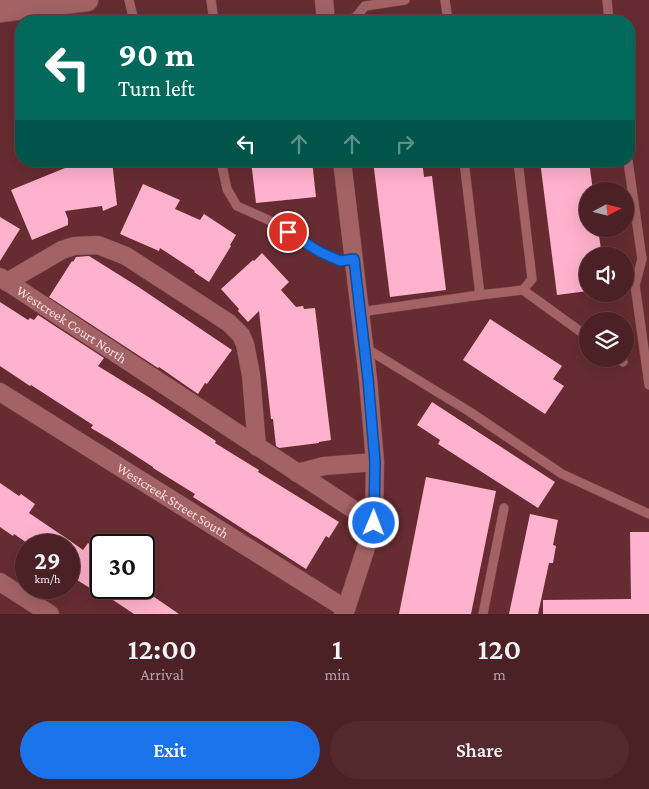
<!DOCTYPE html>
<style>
:root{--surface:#4c2125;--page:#53292d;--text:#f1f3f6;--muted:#b2a3a7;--line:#633e42;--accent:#1a73e8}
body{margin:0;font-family:"Crimson Pro",serif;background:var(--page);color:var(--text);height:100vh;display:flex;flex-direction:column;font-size:19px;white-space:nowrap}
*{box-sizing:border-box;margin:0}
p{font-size:16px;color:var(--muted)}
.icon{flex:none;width:28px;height:28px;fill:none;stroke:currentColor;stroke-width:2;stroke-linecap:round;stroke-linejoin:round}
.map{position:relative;height:614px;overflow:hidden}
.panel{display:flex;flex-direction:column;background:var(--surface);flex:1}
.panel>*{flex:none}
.banner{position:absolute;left:15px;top:15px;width:620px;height:152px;border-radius:20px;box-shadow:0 5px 20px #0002,0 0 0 1px var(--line);background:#00695c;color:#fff;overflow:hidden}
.needle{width:32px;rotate:83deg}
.tools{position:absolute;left:579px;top:182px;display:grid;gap:10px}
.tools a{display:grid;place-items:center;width:55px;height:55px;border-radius:50%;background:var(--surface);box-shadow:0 5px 20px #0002,0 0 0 1px var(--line);font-size:25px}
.speed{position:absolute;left:15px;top:534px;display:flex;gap:10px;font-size:25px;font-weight:700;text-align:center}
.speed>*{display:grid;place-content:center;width:65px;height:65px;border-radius:50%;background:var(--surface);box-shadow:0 5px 20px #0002,0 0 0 1px var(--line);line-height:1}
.speed small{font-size:12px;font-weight:400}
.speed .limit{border:2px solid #111;border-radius:8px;background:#fff;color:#111}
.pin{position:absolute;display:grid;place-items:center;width:42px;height:42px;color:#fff;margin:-21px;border:2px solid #fff;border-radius:50%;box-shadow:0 1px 5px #0007}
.me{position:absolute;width:55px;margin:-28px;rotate:1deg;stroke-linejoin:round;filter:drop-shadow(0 0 4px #0008)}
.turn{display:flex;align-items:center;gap:18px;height:105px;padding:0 20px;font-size:22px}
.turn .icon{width:65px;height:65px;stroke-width:2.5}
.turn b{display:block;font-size:35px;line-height:42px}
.lanes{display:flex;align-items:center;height:48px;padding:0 20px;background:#0003;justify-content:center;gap:25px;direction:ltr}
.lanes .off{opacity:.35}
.eta{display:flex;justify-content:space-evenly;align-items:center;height:85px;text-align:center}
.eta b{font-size:30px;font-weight:600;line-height:35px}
.primary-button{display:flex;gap:10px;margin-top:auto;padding:10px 20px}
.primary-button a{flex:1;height:58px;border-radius:30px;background:var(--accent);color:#fff;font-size:20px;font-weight:600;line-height:58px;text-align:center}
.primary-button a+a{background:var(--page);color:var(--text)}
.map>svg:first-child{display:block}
</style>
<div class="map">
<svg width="649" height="614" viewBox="0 0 649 614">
<rect width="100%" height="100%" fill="#662c31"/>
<g fill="#ffb2cd">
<polygon points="69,161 112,161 117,205 103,211 102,206 65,211 68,219 68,225 32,240 11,190 70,166"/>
<polygon points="251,161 312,161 316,197 256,203"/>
<polygon points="373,161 422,161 424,177 432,176 446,290 390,297"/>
<polygon points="540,161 589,161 593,191 588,191 588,229 598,229 602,256 588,256 588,291 557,295"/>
<polygon points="143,184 180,200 175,209 200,220 204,214 236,235 230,245 231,246 209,282 194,272 195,271 160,248 159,251 120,234"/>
<polygon points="0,217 20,229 0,261"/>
<polygon points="262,253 289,282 281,290 296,307 303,306 304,309 315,308 331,440 319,442 319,443 279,448 276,446 273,419 271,419 259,311 248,322 238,311 239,309 221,289 253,260 254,261"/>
<polygon points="89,256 137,286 232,350 207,384 205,383 198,394 159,367 158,368 49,297 72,261 73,262 76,257"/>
<polygon points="0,302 28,320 30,318 34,320 38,315 104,358 98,366 150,398 216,441 215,443 259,470 258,472 339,522 329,538 326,536 306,569 193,497 195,494 153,468 153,467 108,438 91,428 93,425 31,385 30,386 0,366"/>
<polygon points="490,319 562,366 553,379 564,386 545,414 463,360"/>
<polygon points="432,402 555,482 538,508 438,444 440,440 417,425"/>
<polygon points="426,477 496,491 471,614 399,614"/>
<polygon points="0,483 19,496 21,494 35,504 29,513 69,540 83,550 88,543 101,552 101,588 141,588 179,614 134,614 101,592 101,595 69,575 69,545 30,545 14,534 13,536 0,527"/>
<polygon points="530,514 558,520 553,545 556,546 553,563 549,563 538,614 509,614"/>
<polygon points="630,532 649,532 649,614 543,614 543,600 631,599"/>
</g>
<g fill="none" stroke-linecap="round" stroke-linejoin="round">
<defs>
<g id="service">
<polyline points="129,0 134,21"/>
<polyline points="211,0 214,21"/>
<polyline points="445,0 448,21"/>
<polyline points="607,0 609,21"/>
<polyline points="341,21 355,18 365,6 405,0"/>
<polyline points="221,161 227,189 237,206 273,222 320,252 340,261 354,259"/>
<polyline points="464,161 480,295 523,290 532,279 518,161"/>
<polyline points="628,161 642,259 635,285 649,385"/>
<polyline points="523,290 588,337"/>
<polyline points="360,312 480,295"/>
<polyline points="364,347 470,412 562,474 649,514"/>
<polyline points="618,359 623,362"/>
<polyline points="483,614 504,508"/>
</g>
<g id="minor">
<polyline points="324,0 326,21"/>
<polyline points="342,161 368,379 375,462 374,523 346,609 343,614"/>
<path id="s1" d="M0 277 374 523"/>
<polyline points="7,282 62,250 74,246 98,245 126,256 229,323 241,335 245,344 251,375 257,447"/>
<path id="s2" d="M0 392 346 609"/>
<polyline points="297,473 324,466 375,462"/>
<polyline points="0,582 50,614"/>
</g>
<polyline id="tertiary" points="0,11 87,0"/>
</defs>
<use href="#service" stroke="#7a494f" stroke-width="10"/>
<use href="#minor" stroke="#7a494f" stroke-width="19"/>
<use href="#tertiary" stroke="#7a494f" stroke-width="24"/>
<use href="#service" stroke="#a36265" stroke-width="9"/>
<use href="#minor" stroke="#a36265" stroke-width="18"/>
<use href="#tertiary" stroke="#a36265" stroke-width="22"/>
</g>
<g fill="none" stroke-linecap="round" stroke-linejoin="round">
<defs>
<polyline id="route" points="288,232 320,252 340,261 354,259 368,379 375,462 374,523"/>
</defs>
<use href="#route" stroke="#114b97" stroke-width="12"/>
<use href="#route" stroke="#1a73e8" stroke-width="9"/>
</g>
<g text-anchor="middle" stroke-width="5" stroke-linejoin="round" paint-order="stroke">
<g font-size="14" fill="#fadcdc" stroke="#662c31">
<text dy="5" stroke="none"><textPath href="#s1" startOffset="86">Westcreek Court North</textPath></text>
<text dy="5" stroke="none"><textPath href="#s2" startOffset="204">Westcreek Street South</textPath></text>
</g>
</g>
</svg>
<div class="tools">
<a><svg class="needle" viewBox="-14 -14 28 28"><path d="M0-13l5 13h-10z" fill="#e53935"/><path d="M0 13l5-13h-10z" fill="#b2a3a7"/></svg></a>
<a><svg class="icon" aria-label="sound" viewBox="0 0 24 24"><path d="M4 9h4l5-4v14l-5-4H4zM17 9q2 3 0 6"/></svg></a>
<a><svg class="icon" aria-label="layers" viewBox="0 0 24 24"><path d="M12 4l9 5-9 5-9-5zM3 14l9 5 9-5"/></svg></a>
</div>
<div class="speed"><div>29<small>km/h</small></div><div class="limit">30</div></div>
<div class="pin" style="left:288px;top:232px;background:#d93025"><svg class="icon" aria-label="arrive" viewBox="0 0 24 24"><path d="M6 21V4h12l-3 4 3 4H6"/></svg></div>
<svg class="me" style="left:374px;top:523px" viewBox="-20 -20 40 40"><circle r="17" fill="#1a73e8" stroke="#fff" stroke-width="3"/><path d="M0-11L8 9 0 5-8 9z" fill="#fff"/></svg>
<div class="banner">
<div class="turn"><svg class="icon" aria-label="left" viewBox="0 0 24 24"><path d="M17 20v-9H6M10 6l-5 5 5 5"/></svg><div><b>90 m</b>Turn left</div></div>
<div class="lanes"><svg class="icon" aria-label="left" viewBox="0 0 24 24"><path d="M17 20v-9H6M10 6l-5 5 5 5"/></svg><svg class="icon off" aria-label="ahead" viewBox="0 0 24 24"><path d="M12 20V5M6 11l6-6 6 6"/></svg><svg class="icon off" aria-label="ahead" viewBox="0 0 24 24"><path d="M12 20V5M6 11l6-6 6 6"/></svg><svg class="icon off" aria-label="right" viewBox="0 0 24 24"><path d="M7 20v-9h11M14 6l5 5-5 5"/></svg></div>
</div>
</div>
<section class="panel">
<div class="eta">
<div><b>12:00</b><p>Arrival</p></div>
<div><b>1</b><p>min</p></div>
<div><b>120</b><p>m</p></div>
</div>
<div class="primary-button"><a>Exit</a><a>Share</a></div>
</section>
